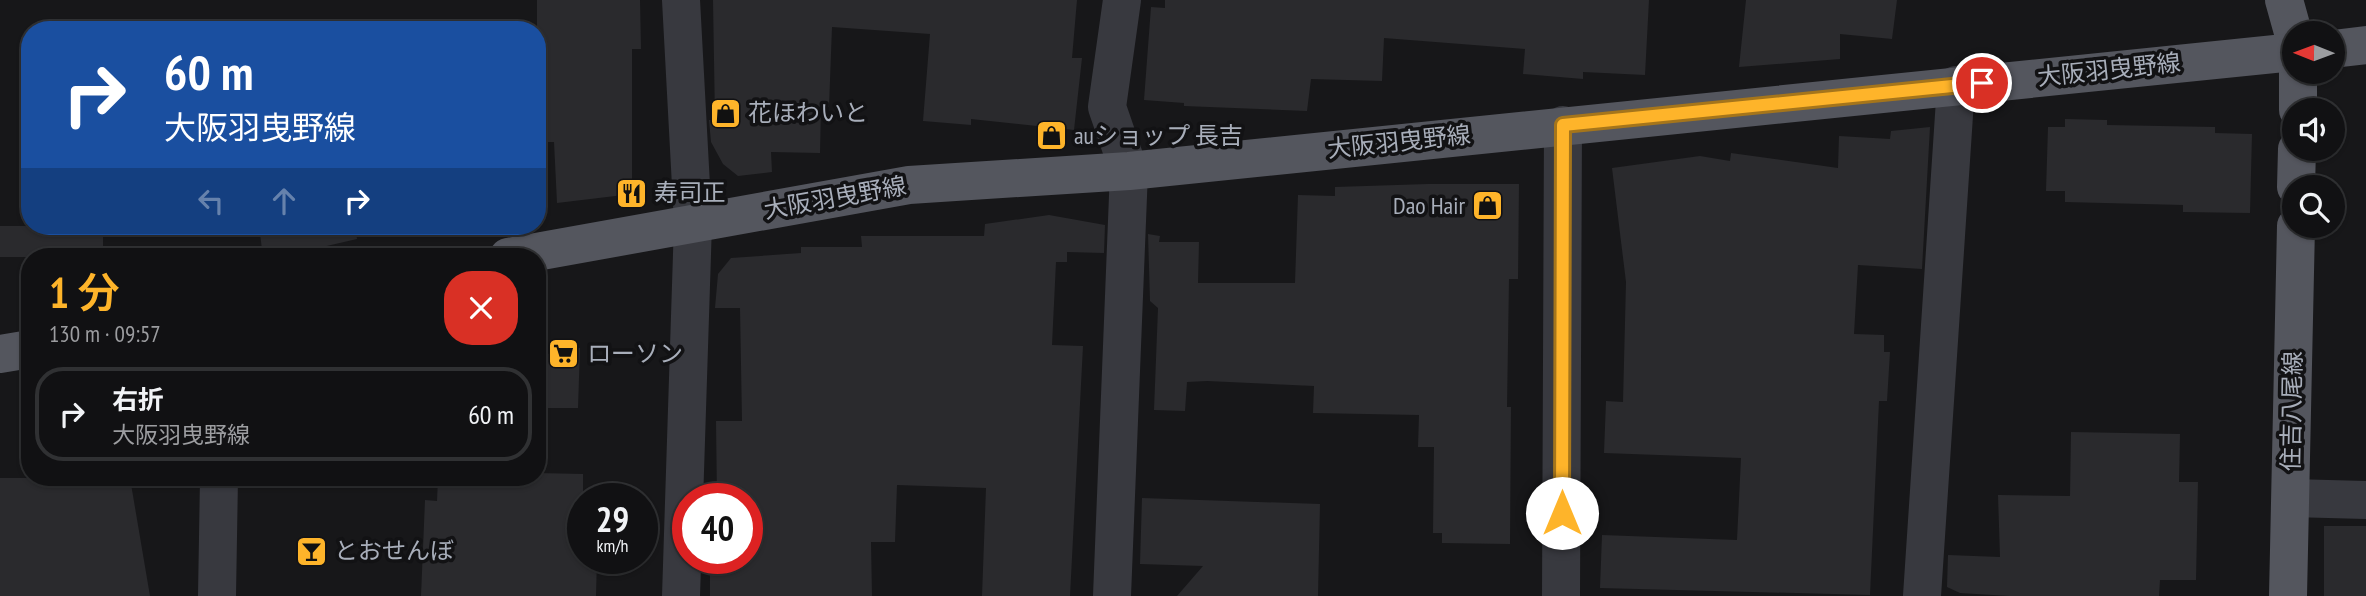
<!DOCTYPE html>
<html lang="ja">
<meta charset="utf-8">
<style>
:root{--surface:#111113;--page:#1e1f21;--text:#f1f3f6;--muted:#9c9da0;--line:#303133;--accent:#feb42a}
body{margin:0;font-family:"PT Sans Narrow","Noto Sans JP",sans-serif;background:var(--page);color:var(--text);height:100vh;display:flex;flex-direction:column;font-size:26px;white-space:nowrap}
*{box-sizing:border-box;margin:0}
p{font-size:23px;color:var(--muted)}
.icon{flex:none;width:38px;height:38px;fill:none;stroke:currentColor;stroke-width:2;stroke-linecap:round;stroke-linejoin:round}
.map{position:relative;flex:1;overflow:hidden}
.side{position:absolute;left:21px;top:248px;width:525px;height:238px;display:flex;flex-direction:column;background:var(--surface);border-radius:28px;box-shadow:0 2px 5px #0004,0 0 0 2px var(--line)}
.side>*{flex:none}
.guide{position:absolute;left:21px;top:21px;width:525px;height:214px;border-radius:28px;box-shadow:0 2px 5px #0004,0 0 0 2px var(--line);background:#1a4fa0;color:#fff;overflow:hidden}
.needle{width:46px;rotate:271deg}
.fabs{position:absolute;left:2282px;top:21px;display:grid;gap:14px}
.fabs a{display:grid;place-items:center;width:63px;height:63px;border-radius:50%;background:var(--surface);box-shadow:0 2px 5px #0004,0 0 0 2px var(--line);font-size:35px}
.speed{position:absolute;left:567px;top:483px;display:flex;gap:14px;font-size:35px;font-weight:700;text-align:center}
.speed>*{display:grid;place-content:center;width:91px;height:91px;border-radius:50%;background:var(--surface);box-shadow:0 2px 5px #0004,0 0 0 2px var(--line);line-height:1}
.speed small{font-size:18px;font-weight:400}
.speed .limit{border:10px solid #d22;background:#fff;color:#111}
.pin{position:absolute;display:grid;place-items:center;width:60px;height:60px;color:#fff;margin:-30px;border:4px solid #fff;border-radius:50%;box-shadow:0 2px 7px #0007}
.me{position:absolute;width:77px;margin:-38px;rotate:0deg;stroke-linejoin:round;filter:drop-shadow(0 0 5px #0008)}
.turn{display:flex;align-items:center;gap:24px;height:147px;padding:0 28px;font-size:32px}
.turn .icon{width:91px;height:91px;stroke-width:2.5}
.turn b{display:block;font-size:49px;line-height:60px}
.lanes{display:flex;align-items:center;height:66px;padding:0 28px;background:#0003;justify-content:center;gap:35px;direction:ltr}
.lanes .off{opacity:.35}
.round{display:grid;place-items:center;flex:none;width:74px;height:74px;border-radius:28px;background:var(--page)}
.summary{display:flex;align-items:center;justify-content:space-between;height:119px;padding:0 28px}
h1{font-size:42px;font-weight:600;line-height:52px;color:var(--accent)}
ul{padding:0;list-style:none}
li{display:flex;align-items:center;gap:21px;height:94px;margin:0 14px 10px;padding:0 14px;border:4px solid var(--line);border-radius:28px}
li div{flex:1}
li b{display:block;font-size:26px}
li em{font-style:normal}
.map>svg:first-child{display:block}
</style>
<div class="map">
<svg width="2366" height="596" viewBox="0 0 2366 596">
<rect width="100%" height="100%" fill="#171719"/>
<g fill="#2a2a2d">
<polygon points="537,0 640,0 641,49 632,49 632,194 557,203 554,142 537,142"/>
<polygon points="713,0 1077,0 1072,58 1082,58 1074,130 971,119 971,125 923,121 930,34 832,27 829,107 821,107 820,153 771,152 772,172 738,176 723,164 711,142 709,120 715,120"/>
<polygon points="1165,0 1649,0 1645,75 1583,72 1583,79 1523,74 1525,49 1384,38 1382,81 1311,79 1307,111 1184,106 1184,103 1144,100 1151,7 1165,8"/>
<polygon points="1746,0 1897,0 1892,39 1840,34 1840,59 1739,67"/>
<polygon points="2065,119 2107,120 2107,125 2215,127 2215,133 2252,134 2250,213 2183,212 2183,205 2065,202 2065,191 2046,191 2048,127 2065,127"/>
<polygon points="1930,127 1922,269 1858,265 1854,334 1884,335 1884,352 1890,352 1887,401 1879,401 1870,595 1600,588 1602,535 1737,540 1741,458 1604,453 1606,401 1623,402 1626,282 1612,168 1700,156 1730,161 1731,153 1838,168 1839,136 1890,139 1891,131"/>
<polygon points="1428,184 1519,184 1518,279 1509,279 1507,407 1511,407 1510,544 1442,543 1442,533 1433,533 1434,447 1418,447 1419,415 1313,413 1314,386 1207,381 1187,382 1185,411 1154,410 1158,308 1150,301 1148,234 1160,236 1159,242 1199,242 1198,283 1295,283 1298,195 1335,196 1335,187"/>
<polygon points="1049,215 1105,225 1104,253 1067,252 1067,262 1056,262 1052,345 1083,346 1070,596 982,596 986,488 897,485 895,542 871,542 872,596 710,596 710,558 747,558 747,499 717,499 716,421 742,421 740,308 715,308 718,274 731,258 801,253 801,247 862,247 861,236 984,236 985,224"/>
<rect x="0" y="226" width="103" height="31"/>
<polygon points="259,226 355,226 357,239 279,257 263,257"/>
<polygon points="580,348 578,408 537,408 537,356"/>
<polygon points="2071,432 2180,434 2179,482 2198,482 2196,580 2160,580 2159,596 2009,596 1960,593 1947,587 1948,555 2000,557 1998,495 2070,496"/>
<polygon points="537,473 583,474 583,558 597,558 596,596 421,596 425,500 437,501 438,478 537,478"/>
<polygon points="0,478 130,478 150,596 0,596"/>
<polygon points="1142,498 1320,504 1318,596 1177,596 1203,566 1140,564"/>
<rect x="2324" y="526" width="42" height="70"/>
</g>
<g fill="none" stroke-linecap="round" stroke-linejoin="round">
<g stroke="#38393f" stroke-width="38">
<polyline points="2291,498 2366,500"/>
<polyline points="217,596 219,478"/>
<polyline points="681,596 693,223 681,0"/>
<polyline points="1112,596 1129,171 1107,107 1122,0"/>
<polyline points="1561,596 1563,125"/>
<polyline points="1922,596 1956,85"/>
</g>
<g stroke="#54565e" stroke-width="38">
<polyline points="2284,0 2294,36"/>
<polyline points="2333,49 2366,45"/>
<polyline points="2298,110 2298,72"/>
<polyline points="2296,187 2297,149"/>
<polyline points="508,257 909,185 1129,171 2294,52"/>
<polyline points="0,354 30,349"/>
<polyline points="2288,596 2296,226"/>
</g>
</g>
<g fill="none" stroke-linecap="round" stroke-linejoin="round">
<defs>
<polyline id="route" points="1562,513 1563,125 1982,83"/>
</defs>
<use href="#route" stroke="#a5751b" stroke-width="18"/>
<use href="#route" stroke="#feb42a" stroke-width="12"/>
</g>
<defs>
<symbol id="shop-square" viewBox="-11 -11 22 22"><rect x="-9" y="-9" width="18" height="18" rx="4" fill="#feb42a" stroke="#121214"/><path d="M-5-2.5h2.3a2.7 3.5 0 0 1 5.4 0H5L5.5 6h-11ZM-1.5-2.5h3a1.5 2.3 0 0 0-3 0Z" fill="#111"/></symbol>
<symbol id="restaurant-square" viewBox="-11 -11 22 22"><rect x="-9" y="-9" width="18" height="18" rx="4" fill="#feb42a" stroke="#121214"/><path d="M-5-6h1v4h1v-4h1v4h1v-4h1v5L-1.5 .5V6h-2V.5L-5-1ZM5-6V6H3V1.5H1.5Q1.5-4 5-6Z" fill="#111"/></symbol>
<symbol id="supermarket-square" viewBox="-11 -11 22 22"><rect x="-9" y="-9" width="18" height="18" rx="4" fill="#feb42a" stroke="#121214"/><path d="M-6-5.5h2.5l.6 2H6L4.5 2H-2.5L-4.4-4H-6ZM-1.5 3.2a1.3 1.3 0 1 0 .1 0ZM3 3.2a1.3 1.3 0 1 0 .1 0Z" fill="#111"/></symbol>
<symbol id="bar-square" viewBox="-11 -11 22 22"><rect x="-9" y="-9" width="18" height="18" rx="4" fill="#feb42a" stroke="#121214"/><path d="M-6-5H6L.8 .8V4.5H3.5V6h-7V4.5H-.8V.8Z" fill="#111"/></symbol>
</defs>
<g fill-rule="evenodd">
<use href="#shop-square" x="708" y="96" width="35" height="35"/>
<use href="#shop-square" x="1034" y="118" width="35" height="35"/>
<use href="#restaurant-square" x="614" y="176" width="35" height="35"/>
<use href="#shop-square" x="1470" y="188" width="35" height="35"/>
<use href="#supermarket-square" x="546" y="336" width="35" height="35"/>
<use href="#bar-square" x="294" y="534" width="35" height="35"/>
</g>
<g text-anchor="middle" stroke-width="7" stroke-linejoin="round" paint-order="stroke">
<g font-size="24" fill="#a8aeba" stroke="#121214">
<text transform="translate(2109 70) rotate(-6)" y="8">大阪羽曳野線</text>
<text transform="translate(1399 142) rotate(-6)" y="8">大阪羽曳野線</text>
<text transform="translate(835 198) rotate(-10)" y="8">大阪羽曳野線</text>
<text transform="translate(2292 411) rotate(-89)" y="8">住吉八尾線</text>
</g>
<g font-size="24" fill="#a8aeba" stroke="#121214" text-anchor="start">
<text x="748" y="121">花ほわいと</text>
<text x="1074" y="144">auショップ 長吉</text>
<text x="654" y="201">寿司正</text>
<text x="1465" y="214" text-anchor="end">Dao Hair</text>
<text x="587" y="362">ローソン</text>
<text x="334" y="559">とおせんぼ</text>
</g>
</g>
</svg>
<div class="fabs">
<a><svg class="needle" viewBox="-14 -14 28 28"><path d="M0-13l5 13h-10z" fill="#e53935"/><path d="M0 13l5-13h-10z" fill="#9c9da0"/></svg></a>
<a><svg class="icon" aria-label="sound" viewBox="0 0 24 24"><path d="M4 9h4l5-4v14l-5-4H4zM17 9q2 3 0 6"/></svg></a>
<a><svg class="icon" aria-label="search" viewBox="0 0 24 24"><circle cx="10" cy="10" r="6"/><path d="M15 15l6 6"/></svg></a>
</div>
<div class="speed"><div>29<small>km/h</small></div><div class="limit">40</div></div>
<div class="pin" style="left:1982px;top:83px;background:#d93025"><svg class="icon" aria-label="arrive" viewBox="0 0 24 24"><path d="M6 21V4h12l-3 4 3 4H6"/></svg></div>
<svg class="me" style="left:1562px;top:513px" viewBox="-20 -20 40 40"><circle r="19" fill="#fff"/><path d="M0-13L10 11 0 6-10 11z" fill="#feb42a"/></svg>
<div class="guide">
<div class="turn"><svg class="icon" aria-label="right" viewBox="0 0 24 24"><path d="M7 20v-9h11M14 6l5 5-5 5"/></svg><div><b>60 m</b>大阪羽曳野線</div></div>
<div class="lanes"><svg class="icon off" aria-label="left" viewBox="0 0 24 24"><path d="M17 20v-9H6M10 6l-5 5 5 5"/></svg><svg class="icon off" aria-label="ahead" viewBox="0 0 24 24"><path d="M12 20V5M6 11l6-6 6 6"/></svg><svg class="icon" aria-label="right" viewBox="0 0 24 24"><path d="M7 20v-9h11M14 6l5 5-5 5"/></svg></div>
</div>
<section class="side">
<div class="summary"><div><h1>1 分</h1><p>130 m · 09:57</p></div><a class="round" style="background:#d93025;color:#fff"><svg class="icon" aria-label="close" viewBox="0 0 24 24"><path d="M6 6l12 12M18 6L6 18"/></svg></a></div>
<ul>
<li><svg class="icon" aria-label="right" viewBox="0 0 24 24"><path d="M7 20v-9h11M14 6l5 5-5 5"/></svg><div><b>右折</b><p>大阪羽曳野線</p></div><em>60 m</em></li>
</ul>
</section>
</div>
